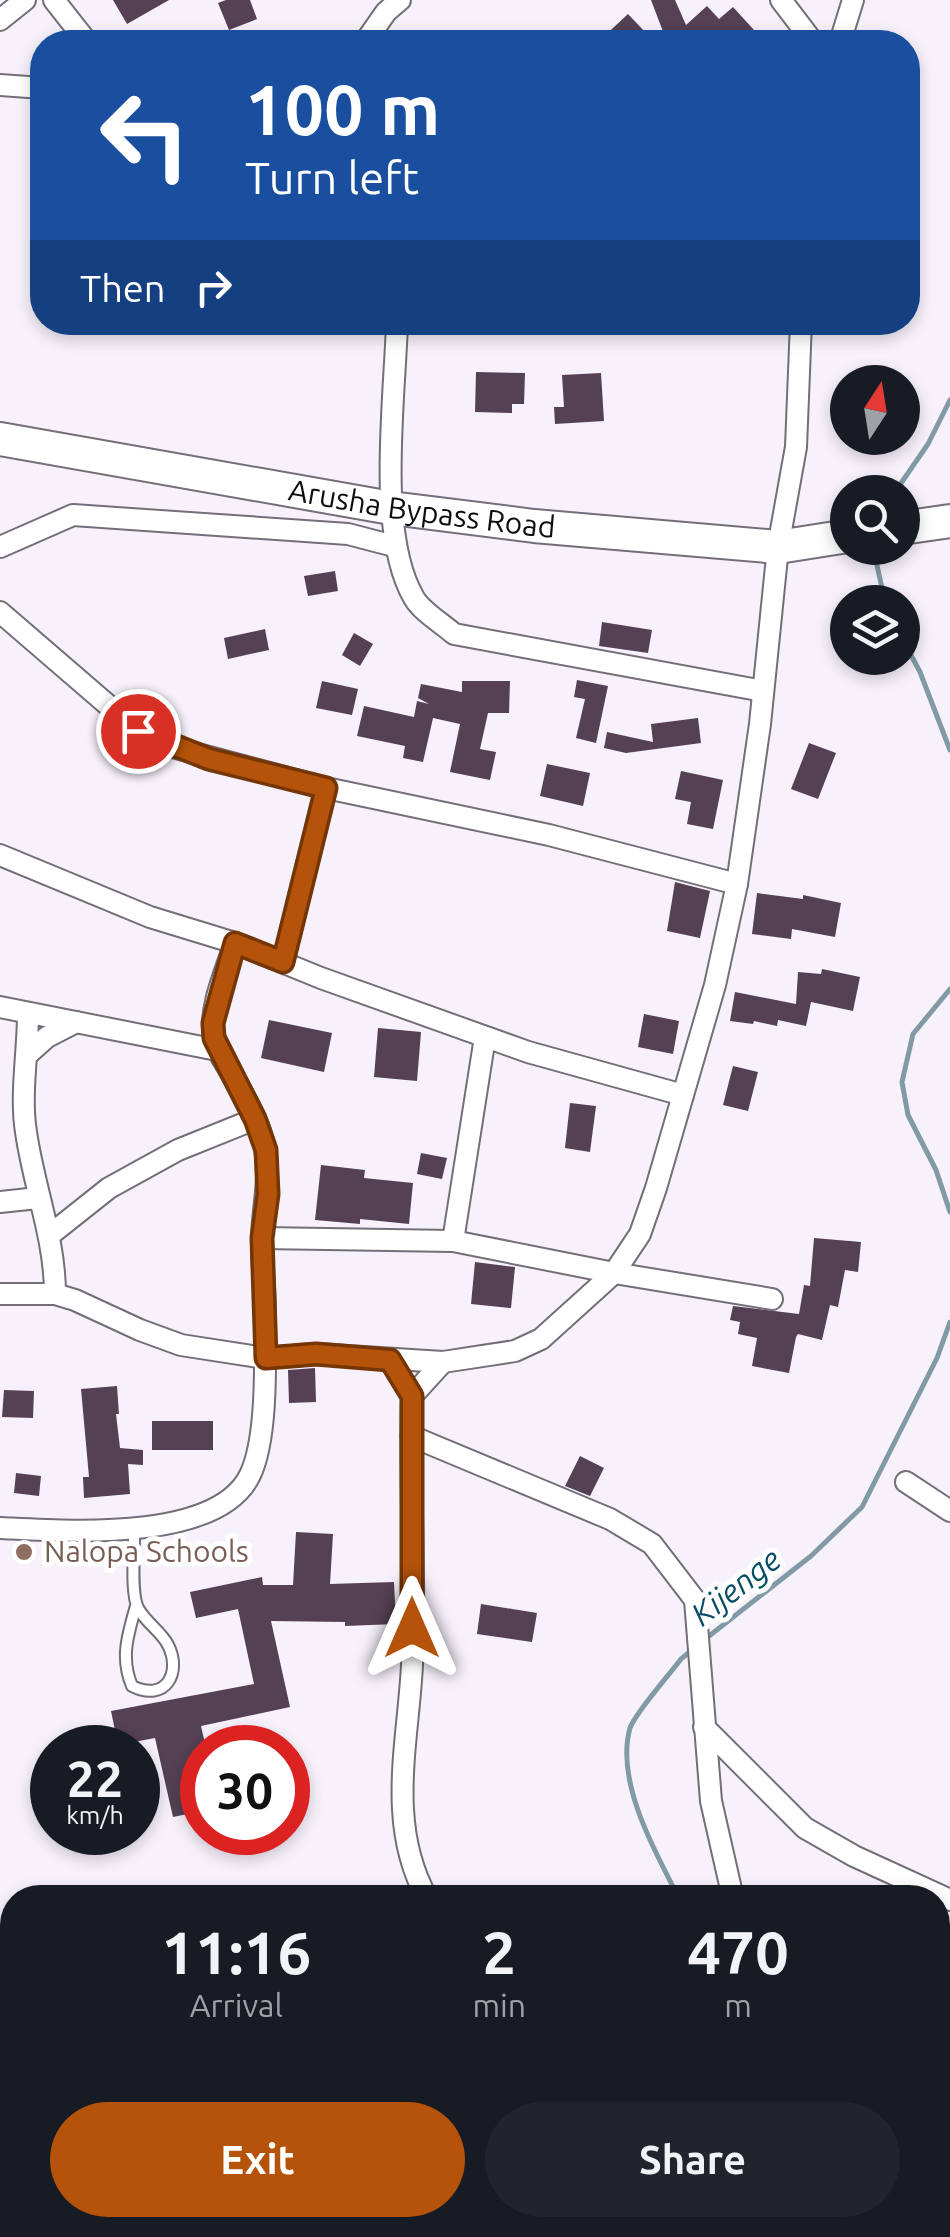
<!DOCTYPE html>
<style>
:root{--surface:#171b24;--page:#20242c;--text:#f1f3f6;--muted:#9ea1a6;--accent:#b45309}
body{margin:0;font-family:Ubuntu,sans-serif;background:var(--page);color:var(--text);height:100vh;display:flex;flex-direction:column;font-size:38px;white-space:nowrap}
*{box-sizing:border-box;margin:0}
p{font-size:32px;color:var(--muted)}
.icon{flex:none;width:55px;height:55px;fill:none;stroke:currentColor;stroke-width:2;stroke-linecap:round;stroke-linejoin:round}
.map{position:relative;flex:1;overflow:hidden}
.panel{position:absolute;left:0px;top:1885px;width:950px;height:352px;display:flex;flex-direction:column;background:var(--surface);border-radius:40px 40px 0 0;box-shadow:0 5px 15px #0003}
.panel>*{flex:none}
.guide{position:absolute;left:30px;top:30px;width:890px;height:305px;border-radius:40px;box-shadow:0 5px 15px #0003;background:#1a4fa0;color:#fff;overflow:hidden}
.needle{width:65px;rotate:12deg}
.controls{position:absolute;left:830px;top:365px;display:grid;gap:20px}
.controls a{display:grid;place-items:center;width:90px;height:90px;border-radius:50%;background:var(--surface);box-shadow:0 5px 15px #0003;font-size:50px}
.speed{position:absolute;left:30px;top:1725px;display:flex;gap:20px;font-size:50px;font-weight:700;text-align:center}
.speed>*{display:grid;place-content:center;width:130px;height:130px;border-radius:50%;background:var(--surface);box-shadow:0 5px 15px #0003;line-height:1}
.speed small{font-size:25px;font-weight:400}
.speed .limit{border:15px solid #d22;background:#fff;color:#111}
.pin{position:absolute;display:grid;place-items:center;width:85px;height:85px;color:#fff;margin:-42px;border:5px solid #fff;border-radius:50%;box-shadow:0 2px 10px #0007}
.me{position:absolute;width:110px;margin:-55px;rotate:0deg;stroke-linejoin:round;filter:drop-shadow(0 0 8px #0008)}
.turn{display:flex;align-items:center;gap:35px;height:210px;padding:0 50px;font-size:45px}
.turn .icon{width:130px;height:130px;stroke-width:2.5}
.turn b{display:block;font-size:70px;line-height:85px}
.then{display:flex;align-items:center;height:95px;padding:0 50px;background:#0003;gap:20px;font-size:38px}
.eta{display:flex;justify-content:space-evenly;align-items:center;height:170px;text-align:center}
.eta b{font-size:60px;font-weight:700;line-height:70px}
.cta{display:flex;gap:20px;margin-top:auto;padding:20px 50px}
.cta a{flex:1;height:115px;border-radius:60px;background:var(--accent);color:#fff;font-size:40px;font-weight:700;line-height:115px;text-align:center}
.cta a+a{background:var(--page);color:var(--text)}
.map>svg:first-child{display:block}
</style>
<div class="map">
<svg width="950" height="2237" viewBox="0 0 950 2237">
<rect width="100%" height="100%" fill="#f7f1fc"/>
<g fill="none" stroke-linecap="round" stroke-linejoin="round">
<g stroke="#829aa6" stroke-width="5">
<polyline points="895,492 928,444 950,400"/>
<polyline points="875,556 885,602"/>
<polyline points="902,638 920,672 950,750"/>
<polyline points="950,989 913,1034 902,1082 908,1115 936,1170 950,1212"/>
<polyline points="704,1640 811,1556 862,1507 937,1358 950,1322"/>
<path d="M679 1898C655 1852 615 1781 630 1728 635 1713 670 1674 681 1659L692 1650"/>
<polyline points="678,2237 684,2225"/>
</g>
</g>
<g fill="#554054">
<polygon points="113,0 169,0 127,24"/>
<polygon points="226,0 250,0 257,19 229,30 218,3"/>
<polygon points="651,0 675,0 686,25 707,6 719,19 733,7 754,30 740,42 667,42"/>
<polygon points="628,14 647,34 638,42 598,42"/>
<polygon points="476,372 525,373 524,404 512,404 512,413 475,412"/>
<polygon points="601,373 604,421 555,424 554,407 564,407 562,375"/>
<polygon points="335,571 338,591 308,596 304,576"/>
<polygon points="602,622 652,630 648,653 599,646"/>
<polygon points="265,629 269,650 228,659 224,638"/>
<polygon points="354,633 373,644 360,666 342,655"/>
<polygon points="577,680 608,686 596,743 576,738 585,699 574,697"/>
<polygon points="322,681 358,689 352,715 316,708"/>
<polygon points="462,681 510,681 509,713 488,713 480,749 496,752 490,780 450,772 460,724 433,718 423,762 403,758 405,746 357,736 364,706 414,717 417,701 429,704 418,698 421,684 462,692"/>
<polygon points="698,718 701,743 626,753 604,748 607,732 653,742 651,724"/>
<polygon points="809,743 836,753 818,799 791,789"/>
<polygon points="547,764 590,773 583,806 540,796"/>
<polygon points="681,771 723,780 713,829 687,824 691,802 675,799"/>
<polygon points="675,882 710,891 700,938 667,931"/>
<polygon points="757,893 803,899 803,895 841,903 835,937 792,929 791,939 752,934"/>
<polygon points="822,969 860,977 853,1011 811,1002 806,1026 778,1020 777,1026 754,1021 753,1024 730,1021 735,992 796,1004 798,972 821,974"/>
<polygon points="644,1014 679,1021 673,1054 638,1047"/>
<polygon points="269,1020 332,1033 324,1072 261,1058"/>
<polygon points="378,1028 421,1032 417,1081 374,1077"/>
<polygon points="733,1066 758,1072 748,1111 723,1105"/>
<polygon points="570,1103 596,1106 590,1152 565,1148"/>
<polygon points="421,1153 447,1158 442,1179 417,1174"/>
<polygon points="321,1165 365,1170 364,1178 413,1183 409,1224 360,1219 360,1224 315,1220"/>
<polygon points="814,1238 861,1242 858,1272 845,1270 838,1307 830,1305 822,1340 798,1334 796,1337 789,1373 752,1366 757,1338 738,1334 740,1322 730,1320 733,1306 799,1314 804,1285 810,1286"/>
<polygon points="475,1262 515,1267 511,1308 471,1304"/>
<polygon points="315,1368 316,1402 289,1403 288,1370"/>
<polygon points="117,1386 119,1414 116,1414 120,1448 143,1450 143,1465 128,1464 130,1494 84,1498 83,1477 89,1477 81,1389"/>
<polygon points="4,1390 34,1391 33,1418 2,1417"/>
<rect x="152" y="1421" width="61" height="29"/>
<polygon points="580,1456 604,1468 590,1496 565,1486"/>
<polygon points="16,1473 41,1476 39,1496 14,1493"/>
<polygon points="296,1532 333,1534 330,1584 394,1582 396,1624 345,1626 345,1622 271,1621 290,1707 201,1726 206,1748 202,1748 202,1811 173,1817 155,1738 118,1745 111,1711 254,1684 238,1609 196,1618 190,1592 262,1577 263,1585 293,1585"/>
<polygon points="481,1604 537,1613 532,1642 477,1634"/>
</g>
<g fill="none" stroke-linecap="round" stroke-linejoin="round">
<defs>
<path id="lane" d="M134 1528C135 1546 130 1593 138 1608 145 1622 161 1631 168 1645 182 1672 166 1703 132 1686 120 1658 128 1634 136 1606"/>
<g id="street">
<polyline points="54,0 87,42"/>
<polyline points="781,0 813,42"/>
<polyline points="0,20 25,0"/>
<polyline points="365,42 386,12 400,0"/>
<polyline points="840,42 853,0"/>
<polyline points="0,85 42,88"/>
<path d="M397 322C395 398 376 533 414 598 422 612 442 623 454 634L763 691"/>
<polyline points="0,547 73,515 348,534 394,546"/>
<polyline points="0,612 138,731 172,747 326,788 549,835 737,884"/>
<polyline points="0,855 150,917 235,943 321,978 528,1052 683,1095"/>
<polyline points="283,962 326,788"/>
<polyline points="0,1007 217,1050"/>
<path d="M28 1014C28 1052 20 1095 26 1132 34 1188 55 1238 55 1294"/>
<polyline points="28,1054 47,1037 76,1022"/>
<polyline points="0,1202 38,1198"/>
<polyline points="51,1234 109,1188 178,1150 255,1119"/>
<polyline points="262,1238 453,1241 614,1273 772,1299"/>
<polyline points="453,1241 485,1037"/>
<polyline points="0,1294 55,1294 75,1300 140,1330 181,1345 265,1358 316,1354 443,1362 515,1351 541,1339 614,1273 640,1234 656,1188 715,985 737,884 760,724 778,547 796,447 801,322"/>
<path d="M390 1360 412 1396C409 1486 416 1575 412 1665 408 1744 386 1824 427 1898"/>
<polyline points="412,1396 443,1362"/>
<polyline points="411,1436 610,1519 652,1544 695,1600 711,1801 733,1898"/>
<polyline points="906,1482 950,1511"/>
<path d="M0 1528C64 1531 217 1543 250 1475 268 1438 265 1358 265 1316 265 1291 262 1265 262 1240 262 1209 271 1181 265 1149 260 1122 244 1096 231 1073 225 1062 216 1051 214 1039 208 1010 226 970 235 943"/>
<polyline points="704,1727 805,1828 854,1856 950,1900"/>
<polyline points="0,2031 12,2034"/>
<polyline points="0,2141 12,2132"/>
<polyline points="938,2164 950,2086"/>
<polyline points="189,2237 206,2225"/>
<polyline points="511,2237 512,2225"/>
<polyline points="719,2237 725,2225"/>
<polyline points="926,2237 928,2225"/>
</g>
<g id="primary">
<path id="s1" d="M0 439 391 508 534 526 778 547 848 536"/>
<polyline points="902,528 950,521"/>
</g>
</defs>
<use href="#lane" stroke="#736e78" stroke-width="14"/>
<use href="#street" stroke="#736e78" stroke-width="24"/>
<use href="#primary" stroke="#736e78" stroke-width="36"/>
<use href="#lane" stroke="#fff" stroke-width="10"/>
<use href="#street" stroke="#fff" stroke-width="20"/>
<use href="#primary" stroke="#fff" stroke-width="32"/>
</g>
<g fill="none" stroke-linecap="round" stroke-linejoin="round">
<defs>
<polyline id="route" points="138,731 209,759 326,788 283,962 235,943 213,1023 214,1038 255,1119 266,1150 268,1194 262,1238 266,1358 316,1354 390,1360 412,1396 412,1628"/>
</defs>
<use href="#route" stroke="#753606" stroke-width="25"/>
<use href="#route" stroke="#b45309" stroke-width="18"/>
</g>
<circle fill="#8d6e63" stroke="#fff" stroke-width="4" cx="24" cy="1552" r="10"/>
<g text-anchor="middle" stroke-width="10" stroke-linejoin="round" paint-order="stroke">
<g font-size="30" fill="#0e0c10" stroke="#fff">
<text dy="10" stroke="none"><textPath href="#s1" startOffset="428">Arusha Bypass Road</textPath></text>
</g>
<g font-size="30" fill="#785e54" stroke="#fff" text-anchor="start">
<text x="44" y="1562">Nalopa Schools</text>
</g>
<g font-size="32" font-style="italic" fill="#064c63" stroke="#fff">
<text transform="translate(736 1587) rotate(-38)" y="11">Kijenge</text>
</g>
</g>
</svg>
<div class="controls">
<a><svg class="needle" viewBox="-14 -14 28 28"><path d="M0-13l5 13h-10z" fill="#e53935"/><path d="M0 13l5-13h-10z" fill="#9ea1a6"/></svg></a>
<a><svg class="icon" aria-label="search" viewBox="0 0 24 24"><circle cx="10" cy="10" r="6"/><path d="M15 15l6 6"/></svg></a>
<a><svg class="icon" aria-label="layers" viewBox="0 0 24 24"><path d="M12 4l9 5-9 5-9-5zM3 14l9 5 9-5"/></svg></a>
</div>
<div class="speed"><div>22<small>km/h</small></div><div class="limit">30</div></div>
<div class="pin" style="left:138px;top:731px;background:#d93025"><svg class="icon" aria-label="arrive" viewBox="0 0 24 24"><path d="M6 21V4h12l-3 4 3 4H6"/></svg></div>
<svg class="me" style="left:412px;top:1628px" viewBox="-20 -20 40 40"><path d="M0-17L14 15 0 8-14 15z" fill="#b45309" stroke="#fff" stroke-width="4"/></svg>
<div class="guide">
<div class="turn"><svg class="icon" aria-label="left" viewBox="0 0 24 24"><path d="M17 20v-9H6M10 6l-5 5 5 5"/></svg><div><b>100 m</b>Turn left</div></div>
<div class="then">Then<svg class="icon" aria-label="right" viewBox="0 0 24 24"><path d="M7 20v-9h11M14 6l5 5-5 5"/></svg></div>
</div>
<section class="panel">
<div class="eta">
<div><b>11:16</b><p>Arrival</p></div>
<div><b>2</b><p>min</p></div>
<div><b>470</b><p>m</p></div>
</div>
<div class="cta"><a>Exit</a><a>Share</a></div>
</section>
</div>
